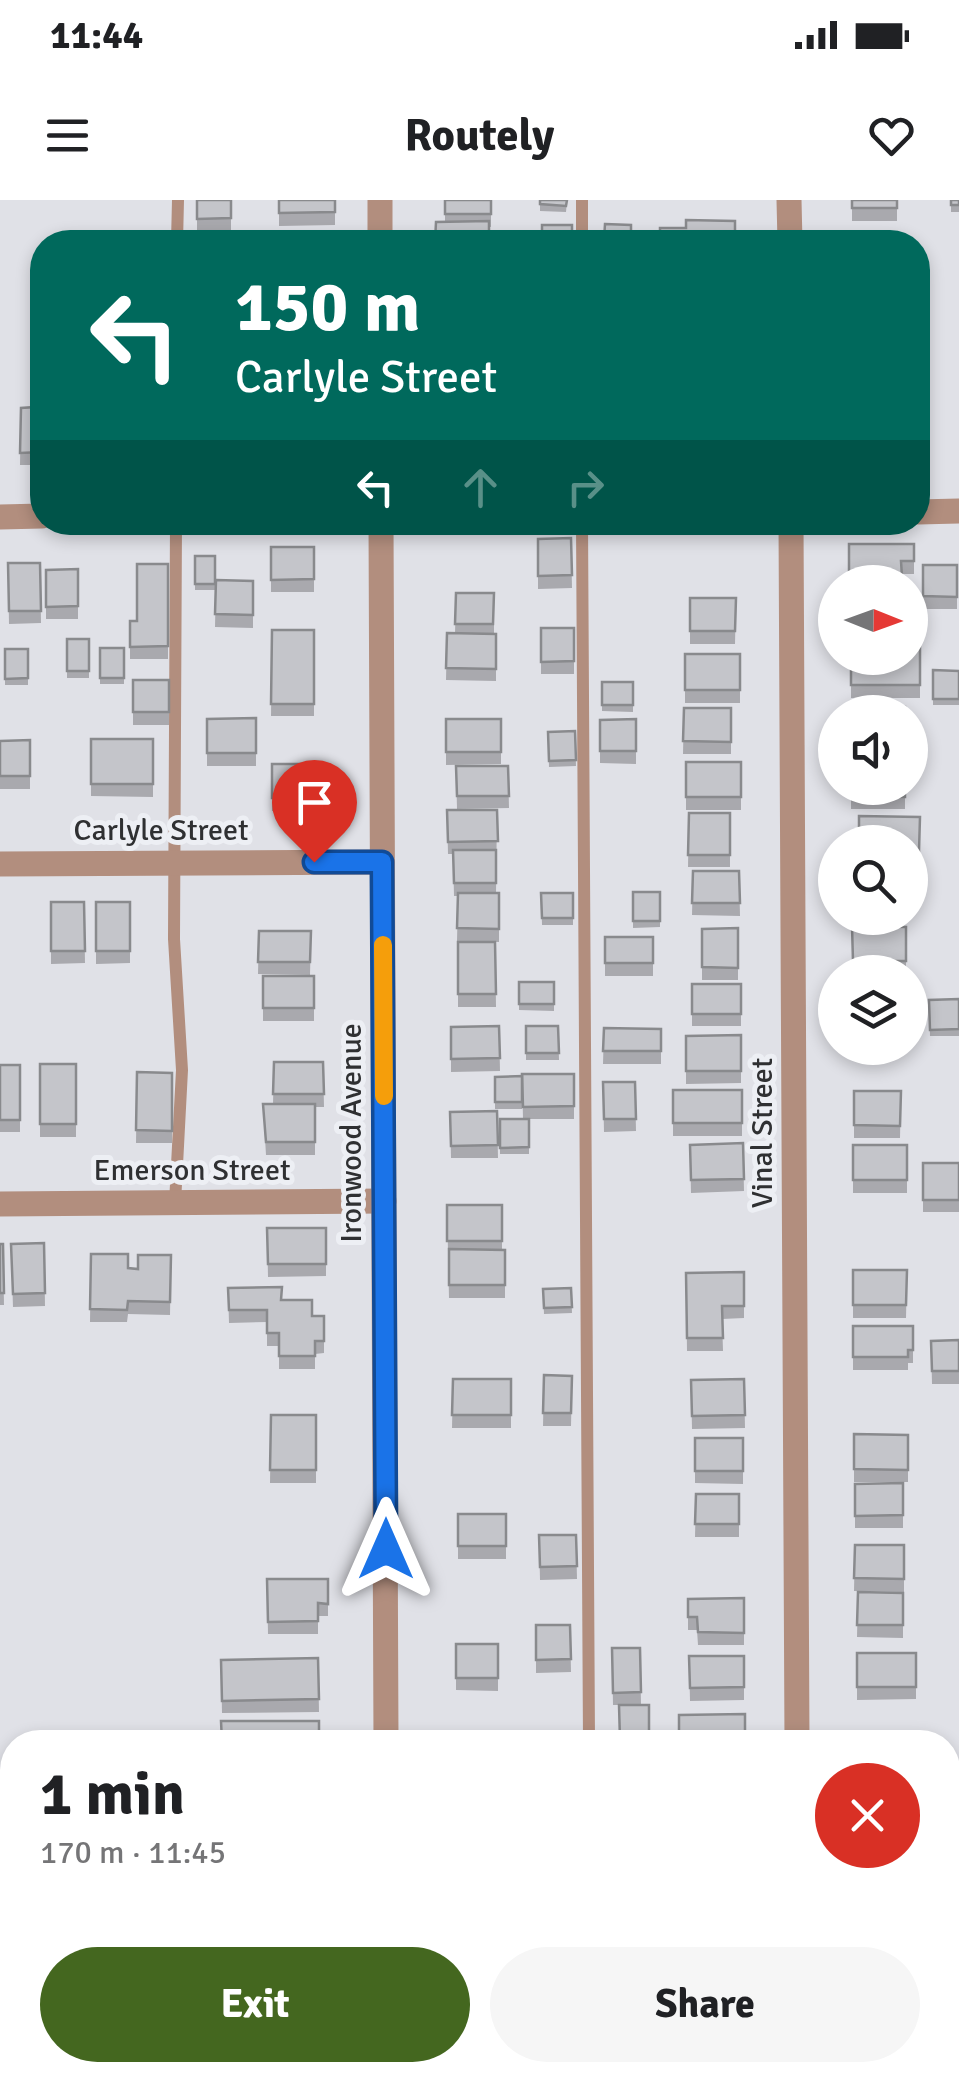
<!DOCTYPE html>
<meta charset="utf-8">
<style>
:root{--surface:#fff;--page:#f6f6f6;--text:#202124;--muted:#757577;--accent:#44671f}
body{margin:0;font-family:Signika,sans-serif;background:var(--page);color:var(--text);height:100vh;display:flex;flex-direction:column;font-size:38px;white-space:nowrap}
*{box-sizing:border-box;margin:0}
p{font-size:32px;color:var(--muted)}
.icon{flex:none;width:55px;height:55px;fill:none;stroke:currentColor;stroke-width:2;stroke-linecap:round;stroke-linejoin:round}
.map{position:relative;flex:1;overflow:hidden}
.drawer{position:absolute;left:0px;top:1530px;width:960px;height:352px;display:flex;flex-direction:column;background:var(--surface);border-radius:40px 40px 0 0;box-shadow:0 5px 15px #0003}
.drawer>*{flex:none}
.hud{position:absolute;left:30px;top:30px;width:900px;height:305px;border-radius:40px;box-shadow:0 5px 15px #0003;background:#00695c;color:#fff;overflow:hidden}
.needle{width:65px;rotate:91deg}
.fabs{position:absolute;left:818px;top:365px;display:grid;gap:20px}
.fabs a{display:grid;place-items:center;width:110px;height:110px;border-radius:50%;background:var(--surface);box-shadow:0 5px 15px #0003;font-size:50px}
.pin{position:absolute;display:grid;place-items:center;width:85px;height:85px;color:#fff;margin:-102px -42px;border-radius:50% 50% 50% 0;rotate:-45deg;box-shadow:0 0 10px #0007}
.pin .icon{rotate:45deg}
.me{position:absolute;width:110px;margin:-55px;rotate:0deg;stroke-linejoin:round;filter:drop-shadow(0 0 8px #0008)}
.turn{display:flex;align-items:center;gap:35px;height:210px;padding:0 40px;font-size:45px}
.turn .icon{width:130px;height:130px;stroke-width:2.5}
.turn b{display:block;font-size:70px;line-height:85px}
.lanes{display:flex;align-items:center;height:95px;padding:0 40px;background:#0003;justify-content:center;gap:50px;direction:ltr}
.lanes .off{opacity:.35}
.round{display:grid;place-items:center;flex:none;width:105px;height:105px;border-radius:52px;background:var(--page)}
.head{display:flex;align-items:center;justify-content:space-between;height:170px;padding:0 40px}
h1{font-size:60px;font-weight:800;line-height:75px}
.action{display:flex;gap:20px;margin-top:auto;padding:20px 40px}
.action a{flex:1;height:115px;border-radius:60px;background:var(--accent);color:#fff;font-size:40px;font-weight:800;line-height:115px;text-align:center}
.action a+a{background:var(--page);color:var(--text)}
.status{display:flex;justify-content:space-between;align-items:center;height:70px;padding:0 50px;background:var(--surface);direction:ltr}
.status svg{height:28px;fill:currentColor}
header{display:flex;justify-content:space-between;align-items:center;height:130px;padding:0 40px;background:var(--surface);font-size:45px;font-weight:800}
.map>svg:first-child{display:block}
</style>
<div class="status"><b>11:44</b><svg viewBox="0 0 49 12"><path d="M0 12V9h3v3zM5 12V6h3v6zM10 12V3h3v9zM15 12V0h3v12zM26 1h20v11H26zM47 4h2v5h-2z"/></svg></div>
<header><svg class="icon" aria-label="menu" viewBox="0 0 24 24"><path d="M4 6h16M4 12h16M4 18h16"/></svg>Routely<svg class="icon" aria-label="heart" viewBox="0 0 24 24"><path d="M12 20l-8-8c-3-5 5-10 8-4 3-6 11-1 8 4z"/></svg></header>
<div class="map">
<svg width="959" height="1881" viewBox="0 0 959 1881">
<rect width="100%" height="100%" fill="#e0e1e7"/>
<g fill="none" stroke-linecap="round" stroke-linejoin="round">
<g stroke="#b28e7e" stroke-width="12">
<polyline points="177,42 178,0"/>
<polyline points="582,42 582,0"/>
<polyline points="582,322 589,1542"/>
<polyline points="175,1003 182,870 174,739 176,322"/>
</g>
<g stroke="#b28e7e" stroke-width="25">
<polyline points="380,0 380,42"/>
<polyline points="789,0 790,42"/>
<polyline points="918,312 959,311"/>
<polyline points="0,317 42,316"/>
<polyline points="381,322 386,1542"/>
<polyline points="791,322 797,1542"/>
<polyline points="0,664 382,662"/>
<polyline points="0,1004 384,1001"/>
<polyline points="948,1658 959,1658"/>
<polyline points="0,1663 12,1663"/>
<polyline points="799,1870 800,1881"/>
</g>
</g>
<g fill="#a9a9ae">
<polygon points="197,0 231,0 231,31 197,32"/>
<polygon points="279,0 335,0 335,25 279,26"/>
<polygon points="445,0 491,0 491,27 445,22"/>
<polygon points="540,0 567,0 566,12 540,11"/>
<rect x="852" y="0" width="45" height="21"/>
<rect x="951" y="0" width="8" height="12"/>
<polygon points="605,24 631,25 631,42 604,42"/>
<polygon points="42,184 42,265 20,265 21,208 35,207"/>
<polygon points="571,338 572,388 538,389 538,339"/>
<polygon points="849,344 914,344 914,374 902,374 902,382 849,382"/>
<rect x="271" y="347" width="43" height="45"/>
<rect x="195" y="356" width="20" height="34"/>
<polygon points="8,363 40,363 41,423 9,424"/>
<polygon points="168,364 168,459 130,459 130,421 137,421"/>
<rect x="923" y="365" width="34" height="44"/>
<polygon points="78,369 78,419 46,419 46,370"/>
<polygon points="216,380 253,381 253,428 215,427"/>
<polygon points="456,393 494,393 494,434 496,434 496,481 446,480 447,433 455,434"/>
<polygon points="690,398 736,398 735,444 690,444"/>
<rect x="541" y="428" width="33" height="46"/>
<polygon points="272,430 314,430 314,516 271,516"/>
<polygon points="920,438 920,498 851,498 851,458"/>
<rect x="67" y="439" width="22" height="39"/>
<rect x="100" y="448" width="24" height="36"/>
<rect x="5" y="449" width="23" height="36"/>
<rect x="685" y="454" width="55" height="49"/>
<polygon points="933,470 959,471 959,505 933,505"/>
<rect x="133" y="480" width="36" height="45"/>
<polygon points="602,482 633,482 633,512 602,511"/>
<polygon points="684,508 731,508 731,554 683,554"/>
<polygon points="256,518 256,566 207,566 207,519"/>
<polygon points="446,519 501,519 501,564 446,565"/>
<polygon points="636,519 636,564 600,563 600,520"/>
<polygon points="575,531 576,566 549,567 548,532"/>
<polygon points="91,539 153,539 153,597 91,596"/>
<polygon points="30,540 30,589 0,589 0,541"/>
<rect x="686" y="562" width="55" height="48"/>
<rect x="272" y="564" width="51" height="47"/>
<polygon points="456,566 508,566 509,608 457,609"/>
<rect x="851" y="588" width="54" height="21"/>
<polygon points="447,610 497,610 496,693 499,693 499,742 457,741 458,696 454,696 453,654 448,654"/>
<polygon points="689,613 730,613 730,667 688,667"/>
<polygon points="920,617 919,664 910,664 910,642"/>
<polygon points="693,671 739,671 740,716 692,715"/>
<polygon points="633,692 660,692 660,727 633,728"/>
<polygon points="541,693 573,693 573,725 542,725"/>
<polygon points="51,702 84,702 85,763 51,764"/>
<polygon points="96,702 130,702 130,763 96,764"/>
<polygon points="852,726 906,727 906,772 853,772"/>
<polygon points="738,728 738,780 702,780 702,729"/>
<polygon points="259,731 311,731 310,775 258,774"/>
<rect x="605" y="737" width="48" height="39"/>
<polygon points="458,742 495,742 496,807 458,807"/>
<rect x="263" y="776" width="51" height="45"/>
<polygon points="519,782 554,782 554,811 519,810"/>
<rect x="692" y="784" width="49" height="42"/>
<polygon points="959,799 959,836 930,836 929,800"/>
<polygon points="499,826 500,871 451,872 451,827"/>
<polygon points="526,826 558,826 559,860 526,860"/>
<polygon points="604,828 661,829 661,864 603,864"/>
<polygon points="741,835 741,883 686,884 686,836"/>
<polygon points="274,862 323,862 324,907 315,907 315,955 266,955 263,904 273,904"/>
<rect x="40" y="864" width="36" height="73"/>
<rect x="0" y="865" width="20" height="67"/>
<polygon points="137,872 172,873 172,943 136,943"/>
<polygon points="522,874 574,874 574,919 529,919 529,954 500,954 500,919 523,919"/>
<polygon points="522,876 522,909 495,909 495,877"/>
<polygon points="603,882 635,882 636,931 604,932"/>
<rect x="673" y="890" width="69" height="46"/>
<polygon points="854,891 901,891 900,938 854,938"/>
<polygon points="497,911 498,958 451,958 450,912"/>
<polygon points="743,943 744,991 691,993 690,945"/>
<rect x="853" y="945" width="54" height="48"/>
<rect x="923" y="963" width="36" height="49"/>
<polygon points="447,1005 502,1005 502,1050 505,1050 505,1098 449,1098"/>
<polygon points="267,1028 326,1028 326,1076 268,1077"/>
<polygon points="44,1043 45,1106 13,1107 11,1044"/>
<polygon points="0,1044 3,1044 4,1105 0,1105"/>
<polygon points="91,1054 128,1068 138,1069 171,1055 170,1115 128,1114 127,1122 90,1122"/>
<polygon points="853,1070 907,1070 906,1118 853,1118"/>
<polygon points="744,1072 744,1118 722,1119 723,1151 687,1151 686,1073"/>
<polygon points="228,1088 282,1100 312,1116 324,1116 324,1153 315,1154 315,1169 279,1169 279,1146 267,1146 267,1122 229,1123"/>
<polygon points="571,1088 572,1113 544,1114 543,1089"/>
<polygon points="853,1126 913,1126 913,1163 908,1163 908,1170 853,1170"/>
<polygon points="959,1140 959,1184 932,1184 931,1141"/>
<polygon points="544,1175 572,1176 571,1226 543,1226"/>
<polygon points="453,1179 511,1179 511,1228 452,1228"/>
<polygon points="744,1179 745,1228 692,1229 691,1180"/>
<polygon points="271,1215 316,1215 316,1283 270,1283"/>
<polygon points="854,1234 908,1235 908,1282 854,1282"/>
<polygon points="695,1238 743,1238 743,1284 695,1283"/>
<polygon points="903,1283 903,1328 855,1328 855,1284"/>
<polygon points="696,1294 739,1294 739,1337 695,1337"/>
<rect x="458" y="1314" width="48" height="45"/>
<polygon points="539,1335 576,1335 577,1379 540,1380"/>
<polygon points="855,1345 904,1345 904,1392 854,1391"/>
<polygon points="267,1379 328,1379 328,1416 318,1416 318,1434 268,1434"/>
<polygon points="858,1392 903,1393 903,1438 857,1437"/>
<polygon points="744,1398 744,1445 698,1445 697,1430 688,1430 688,1399"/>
<polygon points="536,1425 570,1425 571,1472 536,1473"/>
<polygon points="456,1444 498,1444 498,1491 456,1490"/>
<polygon points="612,1448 640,1448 641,1505 649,1505 649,1542 620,1542 619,1505 613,1505"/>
<polygon points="857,1453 916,1453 916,1499 857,1500"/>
<polygon points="689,1456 744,1456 744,1500 690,1501"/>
<polygon points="318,1458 319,1512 222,1513 221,1460"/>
<rect x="948" y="1702" width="11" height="71"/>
<rect x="952" y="1821" width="7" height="27"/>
</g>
<g fill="#c4c5ca" stroke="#898a8d" stroke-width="2.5">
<polygon points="197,0 231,0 231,18 197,19"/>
<polygon points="279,0 335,0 335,12 279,13"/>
<rect x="445" y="0" width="46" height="14"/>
<polygon points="540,0 567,0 566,6 540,4"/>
<rect x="852" y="0" width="45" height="8"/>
<rect x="951" y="0" width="8" height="5"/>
<polygon points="686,20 735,21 735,42 660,42 660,28 686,28"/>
<polygon points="489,21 489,42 435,42 436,22"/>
<polygon points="605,24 631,25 631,41 604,40"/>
<rect x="542" y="25" width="30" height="17"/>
<polygon points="35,184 42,184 42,252 20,253 21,208 35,207"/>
<polygon points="571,338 572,375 538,376 538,339"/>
<polygon points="849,344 914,344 914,361 901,361 902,377 849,377"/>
<polygon points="271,347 314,347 314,379 271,380"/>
<rect x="195" y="356" width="20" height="28"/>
<polygon points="8,363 40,363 41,411 9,411"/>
<polygon points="137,364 168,364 168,446 130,447 130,421 137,421"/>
<polygon points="923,365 957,365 957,397 923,396"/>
<polygon points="78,369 78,406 46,407 46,370"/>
<polygon points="216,380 253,381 253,415 215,414"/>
<polygon points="456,393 494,393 493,424 455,424"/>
<polygon points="690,398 736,398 735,431 690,431"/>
<polygon points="541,428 574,428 574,461 541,462"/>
<polygon points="272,430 314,430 314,504 271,504"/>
<polygon points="447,433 496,434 496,469 446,468"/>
<polygon points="910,438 920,438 920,485 851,485 851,458 910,458"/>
<rect x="67" y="439" width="22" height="32"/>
<rect x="100" y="448" width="24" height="30"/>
<polygon points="5,449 28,449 28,478 5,479"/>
<rect x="685" y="454" width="55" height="36"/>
<polygon points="933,470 959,471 959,499 933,499"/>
<rect x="133" y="480" width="36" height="32"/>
<rect x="602" y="482" width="31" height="23"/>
<rect x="852" y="507" width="53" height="5"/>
<polygon points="684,508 731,508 731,542 683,541"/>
<polygon points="256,518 256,553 207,553 207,519"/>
<rect x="446" y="519" width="55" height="33"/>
<polygon points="636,519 636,551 600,551 600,520"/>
<polygon points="575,531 576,560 549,561 548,532"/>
<rect x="91" y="539" width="62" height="45"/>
<polygon points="30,540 30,576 0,576 0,541"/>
<rect x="686" y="562" width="55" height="35"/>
<rect x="272" y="564" width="51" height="34"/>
<polygon points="456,566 508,566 509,596 457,596"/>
<polygon points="851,588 905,588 905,597 851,596"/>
<polygon points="447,610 497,610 498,641 448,642"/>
<polygon points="689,613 730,613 730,655 688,655"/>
<polygon points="859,616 920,617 919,651 910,651 910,642 859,642"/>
<polygon points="453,650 496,650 496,683 454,683"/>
<polygon points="693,671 739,671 740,703 692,703"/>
<rect x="633" y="692" width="27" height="29"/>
<polygon points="458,693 499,693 499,729 457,728"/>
<polygon points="541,693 573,693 573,718 542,718"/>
<polygon points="51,702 84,702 85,751 51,751"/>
<rect x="96" y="702" width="34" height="49"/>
<polygon points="852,726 906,727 906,761 853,761"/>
<polygon points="738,728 738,768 702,767 702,729"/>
<polygon points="259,731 311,731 310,762 258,762"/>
<rect x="605" y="737" width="48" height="26"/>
<polygon points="458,742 495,742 496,794 458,794"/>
<rect x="263" y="776" width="51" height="32"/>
<rect x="519" y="782" width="35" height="22"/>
<rect x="692" y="784" width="49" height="30"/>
<polygon points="959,799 959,829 930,830 929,800"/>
<polygon points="499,826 500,858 451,859 451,827"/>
<polygon points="526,826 558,826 559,853 526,853"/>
<polygon points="604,828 661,829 661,851 603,851"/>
<polygon points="741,835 741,871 686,871 686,836"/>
<polygon points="274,862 323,862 324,894 273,894"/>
<rect x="40" y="864" width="36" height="60"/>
<rect x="0" y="865" width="20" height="55"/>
<polygon points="137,872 172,873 172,931 136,930"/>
<polygon points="522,874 574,874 574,906 523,907"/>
<polygon points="522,876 522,902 495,902 495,877"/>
<polygon points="603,882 635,882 636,919 604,919"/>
<rect x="673" y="890" width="69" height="33"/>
<polygon points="854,891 901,891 900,926 854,925"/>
<polygon points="263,904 315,904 315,942 266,942"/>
<polygon points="497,911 498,945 451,946 450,912"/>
<polygon points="500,919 529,919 529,947 500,948"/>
<polygon points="743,943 744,979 691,980 690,945"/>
<rect x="853" y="945" width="54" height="35"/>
<rect x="923" y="963" width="36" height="37"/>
<rect x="447" y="1005" width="55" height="36"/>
<polygon points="267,1028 326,1028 326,1064 268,1064"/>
<polygon points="44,1043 45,1093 13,1094 11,1044"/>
<polygon points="0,1044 3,1044 4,1093 0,1093"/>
<polygon points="449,1049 505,1050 505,1085 449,1085"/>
<polygon points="91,1054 128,1054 128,1068 138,1069 138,1055 171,1055 170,1102 128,1101 127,1110 90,1109"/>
<polygon points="853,1070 907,1070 906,1105 853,1105"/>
<polygon points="744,1072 744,1106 722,1106 723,1138 687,1138 686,1073"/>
<polygon points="282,1087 281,1100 312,1100 312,1116 324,1116 324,1141 315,1141 315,1156 279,1156 279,1133 267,1133 267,1110 229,1110 228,1088"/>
<polygon points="571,1088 572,1107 544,1108 543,1089"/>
<polygon points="853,1126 913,1126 913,1150 908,1150 908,1157 853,1157"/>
<polygon points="959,1140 959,1171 932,1171 931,1141"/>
<polygon points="544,1175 572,1176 571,1213 543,1213"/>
<polygon points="453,1179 511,1179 511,1215 452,1215"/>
<polygon points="744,1179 745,1215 692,1216 691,1180"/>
<polygon points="271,1215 316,1215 316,1270 270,1270"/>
<polygon points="854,1234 908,1235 908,1270 854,1269"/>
<rect x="695" y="1238" width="48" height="33"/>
<polygon points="903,1283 903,1315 855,1316 855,1284"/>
<polygon points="696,1294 739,1294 739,1324 695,1324"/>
<rect x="458" y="1314" width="48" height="32"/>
<polygon points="539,1335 576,1335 577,1366 540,1367"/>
<polygon points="855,1345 904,1345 904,1379 854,1378"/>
<polygon points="267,1379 328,1379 328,1404 318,1403 318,1421 268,1422"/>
<polygon points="858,1392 903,1393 903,1425 857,1425"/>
<polygon points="744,1398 744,1433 698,1432 697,1417 688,1417 688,1399"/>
<polygon points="536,1425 570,1425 571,1459 536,1460"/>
<rect x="456" y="1444" width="42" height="34"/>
<polygon points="612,1448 640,1448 641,1492 613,1493"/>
<rect x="857" y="1453" width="59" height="34"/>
<polygon points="689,1456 744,1456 744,1487 690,1488"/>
<polygon points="318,1458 319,1499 222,1501 221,1460"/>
<polygon points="619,1505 649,1505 649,1539 620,1540"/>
<polygon points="745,1514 745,1542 679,1542 679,1515"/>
<polygon points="221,1521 319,1521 319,1542 222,1542"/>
<rect x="948" y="1702" width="11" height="58"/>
<rect x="952" y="1821" width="7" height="21"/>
<polygon points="11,1822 12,1822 12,1853 10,1853"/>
<polygon points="200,1870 247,1870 246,1881 200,1881"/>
<rect x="249" y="1870" width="36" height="11"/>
<polygon points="537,1870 569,1870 569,1881 536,1881"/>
<rect x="863" y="1874" width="38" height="7"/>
<polygon points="744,1875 745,1881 702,1881 702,1876"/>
</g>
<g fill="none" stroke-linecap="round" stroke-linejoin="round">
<defs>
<polyline id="route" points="314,662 382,662 386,1349"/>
</defs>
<use href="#route" stroke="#114b97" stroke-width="25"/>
<use href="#route" stroke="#1a73e8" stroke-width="18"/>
<polyline stroke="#f59e0b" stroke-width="18" points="383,745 384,896"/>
</g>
<g text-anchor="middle" stroke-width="10" stroke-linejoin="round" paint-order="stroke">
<g font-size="30" fill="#2f3032" stroke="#edeff4">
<text x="161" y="640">Carlyle Street</text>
<text transform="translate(351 933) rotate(-90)" y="10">Ironwood Avenue</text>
<text transform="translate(762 933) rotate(-90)" y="10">Vinal Street</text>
<text x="192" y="980">Emerson Street</text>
</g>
</g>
</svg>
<div class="fabs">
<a><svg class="needle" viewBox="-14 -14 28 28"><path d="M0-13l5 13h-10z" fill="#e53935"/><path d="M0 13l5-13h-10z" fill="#757577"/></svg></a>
<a><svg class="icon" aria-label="sound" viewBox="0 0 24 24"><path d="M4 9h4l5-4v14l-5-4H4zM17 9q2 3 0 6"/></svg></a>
<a><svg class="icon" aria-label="search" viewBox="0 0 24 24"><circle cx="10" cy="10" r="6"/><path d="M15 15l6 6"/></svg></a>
<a><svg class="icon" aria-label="layers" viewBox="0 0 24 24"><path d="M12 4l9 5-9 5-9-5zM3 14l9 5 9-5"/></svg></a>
</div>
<div class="pin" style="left:314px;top:662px;background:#d93025"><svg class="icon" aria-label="arrive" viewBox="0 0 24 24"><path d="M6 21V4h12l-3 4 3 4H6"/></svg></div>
<svg class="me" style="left:386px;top:1349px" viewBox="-20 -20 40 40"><path d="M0-17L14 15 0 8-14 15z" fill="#1a73e8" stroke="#fff" stroke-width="4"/></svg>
<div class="hud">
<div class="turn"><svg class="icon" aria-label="left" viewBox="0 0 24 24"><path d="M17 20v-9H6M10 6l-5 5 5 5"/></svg><div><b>150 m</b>Carlyle Street</div></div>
<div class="lanes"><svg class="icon" aria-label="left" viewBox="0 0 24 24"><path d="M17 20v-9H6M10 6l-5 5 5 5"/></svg><svg class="icon off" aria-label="ahead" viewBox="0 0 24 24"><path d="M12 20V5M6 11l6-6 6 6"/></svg><svg class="icon off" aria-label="right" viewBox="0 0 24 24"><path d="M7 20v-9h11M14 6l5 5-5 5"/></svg></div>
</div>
<section class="drawer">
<div class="head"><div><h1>1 min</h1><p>170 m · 11:45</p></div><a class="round" style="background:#d93025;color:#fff"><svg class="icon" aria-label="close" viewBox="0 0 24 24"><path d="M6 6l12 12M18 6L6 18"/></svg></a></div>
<div class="action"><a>Exit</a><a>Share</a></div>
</section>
</div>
